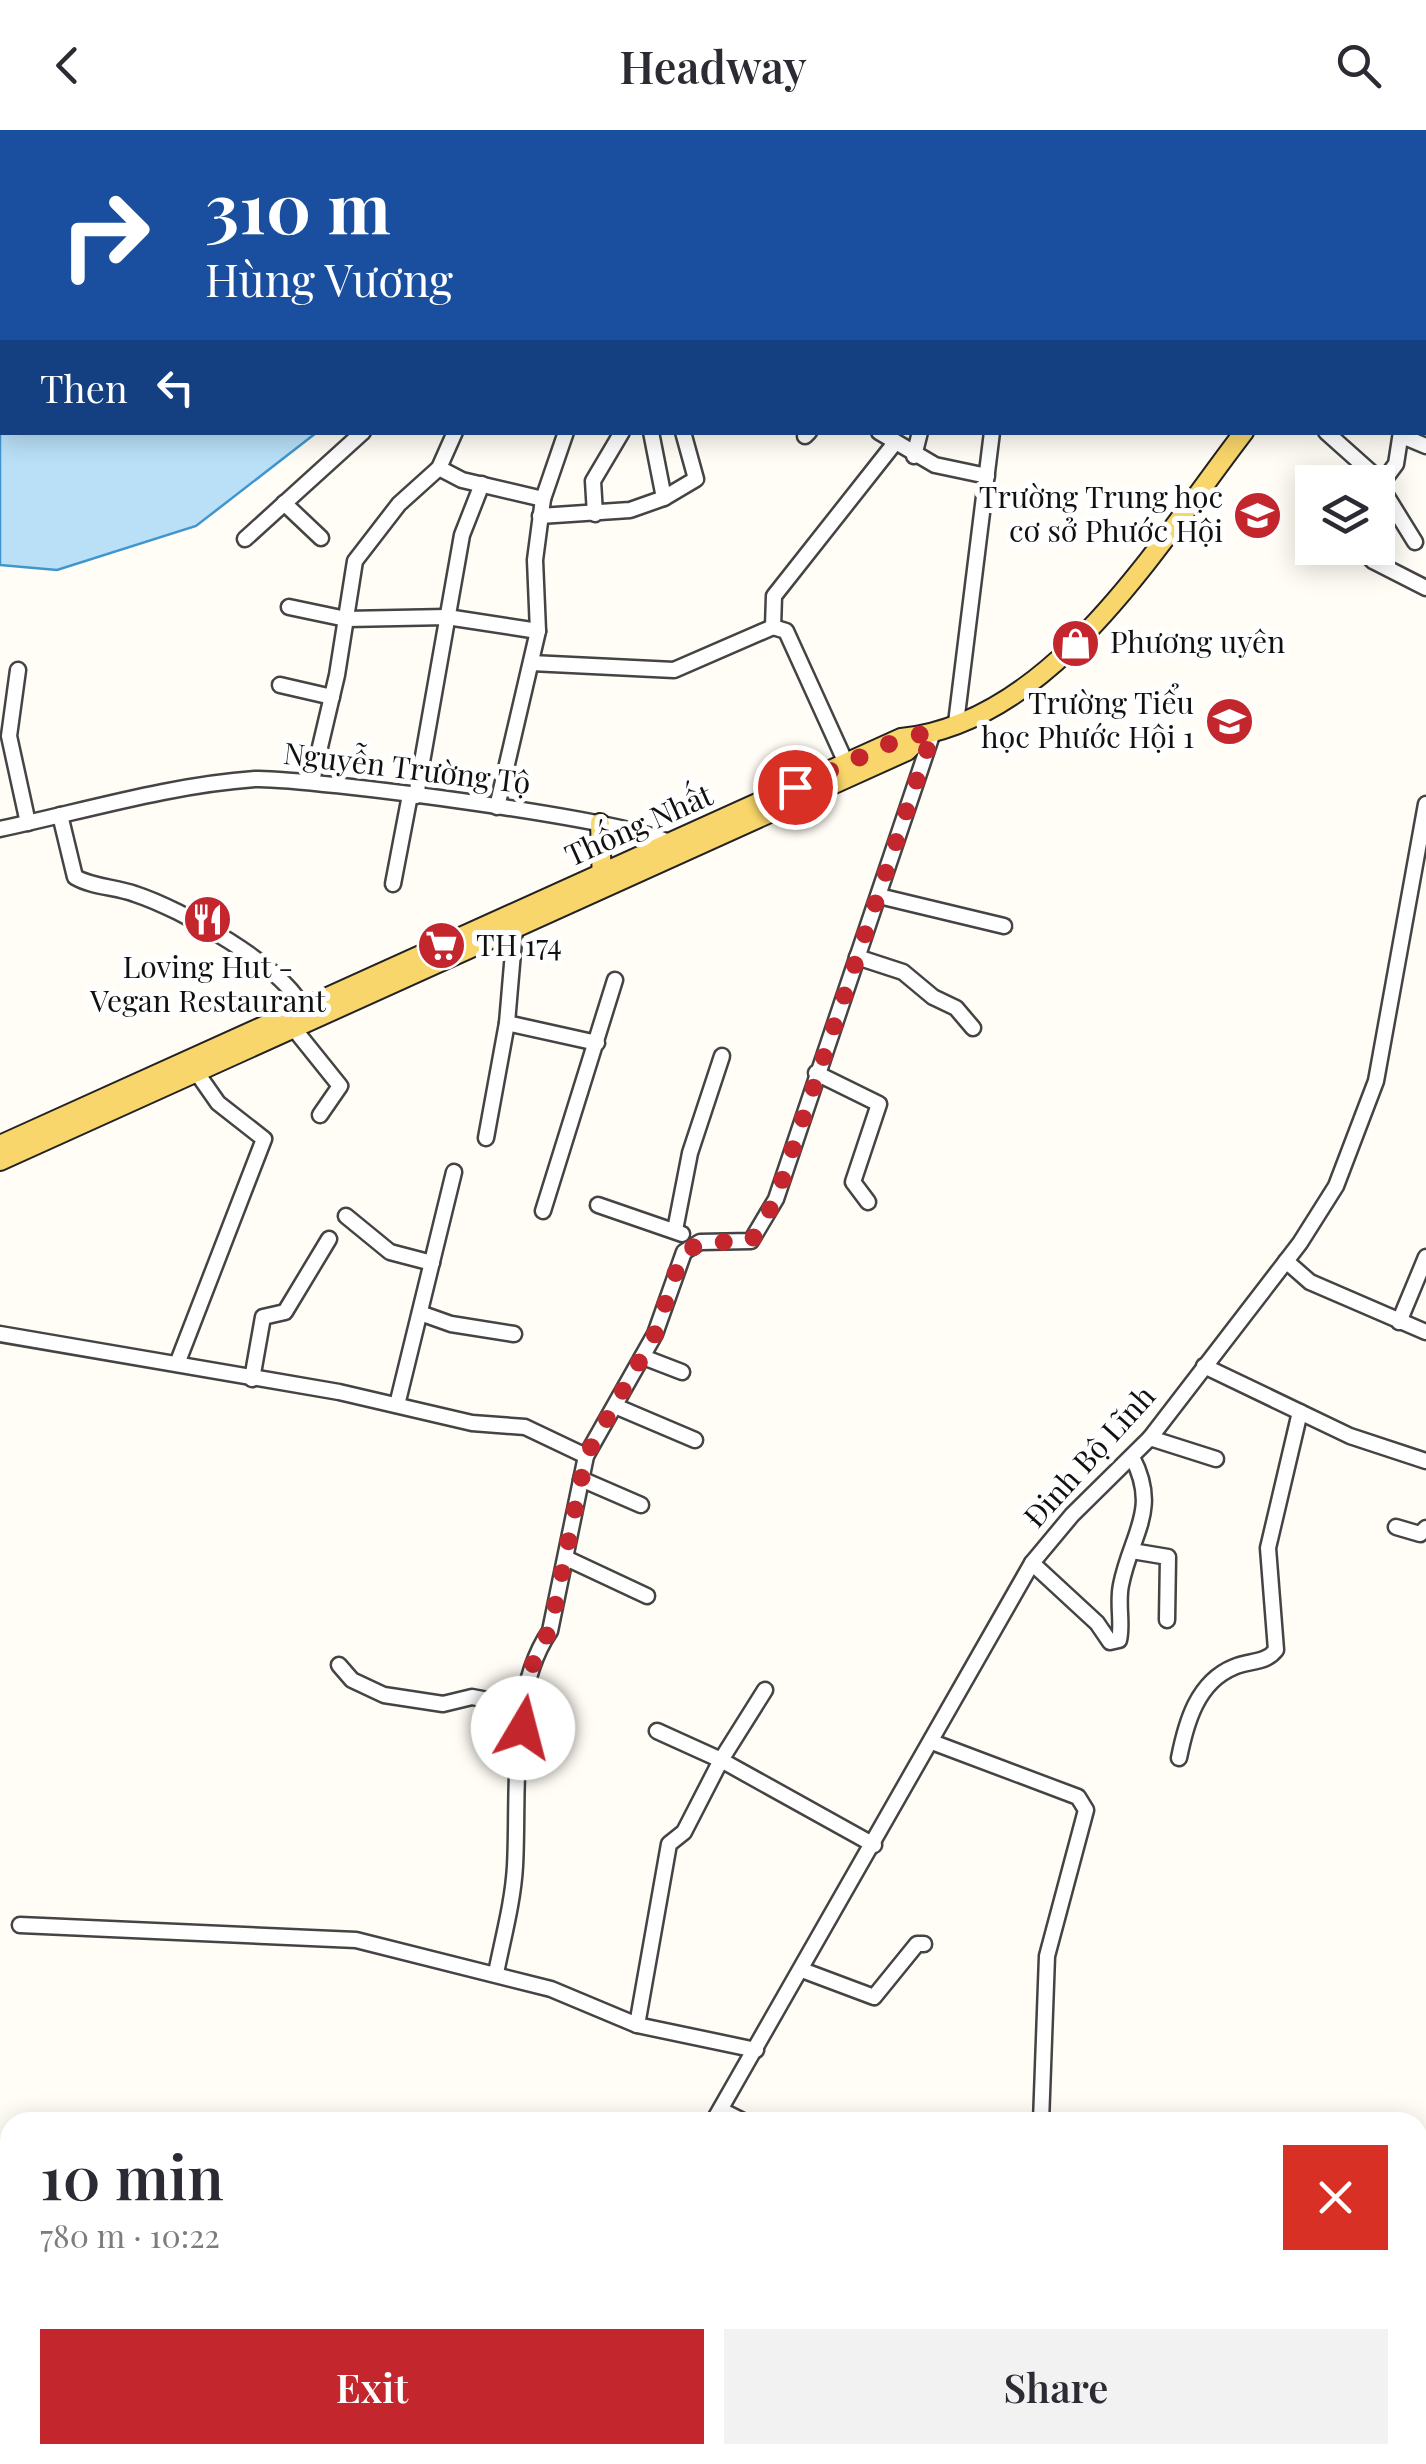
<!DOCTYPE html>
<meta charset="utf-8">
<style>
:root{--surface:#fff;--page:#f2f2f3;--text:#2b2b33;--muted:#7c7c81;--accent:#c4262e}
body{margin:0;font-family:"Playfair Display",serif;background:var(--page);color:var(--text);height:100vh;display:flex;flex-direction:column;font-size:38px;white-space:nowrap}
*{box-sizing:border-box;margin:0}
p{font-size:32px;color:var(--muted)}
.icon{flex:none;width:55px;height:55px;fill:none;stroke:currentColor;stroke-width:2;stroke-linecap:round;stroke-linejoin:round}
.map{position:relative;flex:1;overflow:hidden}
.sheet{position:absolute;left:0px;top:1982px;width:1428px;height:352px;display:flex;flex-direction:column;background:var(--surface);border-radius:30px 30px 0 0;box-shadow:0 5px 25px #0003}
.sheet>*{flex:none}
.hud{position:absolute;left:0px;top:0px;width:1428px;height:305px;box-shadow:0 5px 25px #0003;background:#1a4fa0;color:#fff;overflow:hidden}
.controls{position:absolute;left:1295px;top:335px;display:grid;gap:20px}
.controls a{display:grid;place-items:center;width:100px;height:100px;border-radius:0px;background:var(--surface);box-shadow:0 5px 25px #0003;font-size:50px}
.pin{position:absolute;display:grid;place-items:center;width:85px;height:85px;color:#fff;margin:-42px;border:5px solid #fff;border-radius:50%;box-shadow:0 2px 10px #0007}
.me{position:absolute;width:110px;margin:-55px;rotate:8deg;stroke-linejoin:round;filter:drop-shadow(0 0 8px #0008)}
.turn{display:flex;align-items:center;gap:35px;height:210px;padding:0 40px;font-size:45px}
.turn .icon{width:130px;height:130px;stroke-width:2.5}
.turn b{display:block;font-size:70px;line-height:85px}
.then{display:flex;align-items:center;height:95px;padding:0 40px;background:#0003;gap:20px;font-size:38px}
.round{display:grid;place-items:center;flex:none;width:105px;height:105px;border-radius:0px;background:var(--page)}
.headline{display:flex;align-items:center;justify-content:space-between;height:170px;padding:0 40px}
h1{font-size:60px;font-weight:600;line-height:75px}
.cta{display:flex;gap:20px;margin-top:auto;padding:20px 40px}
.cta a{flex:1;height:115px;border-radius:0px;background:var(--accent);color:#fff;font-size:40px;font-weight:600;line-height:115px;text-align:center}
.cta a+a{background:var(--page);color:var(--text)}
header{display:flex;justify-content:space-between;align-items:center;height:130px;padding:0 40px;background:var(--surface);font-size:45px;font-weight:600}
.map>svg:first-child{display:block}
</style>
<header><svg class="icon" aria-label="back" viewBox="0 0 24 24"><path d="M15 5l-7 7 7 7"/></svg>Headway<svg class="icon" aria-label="search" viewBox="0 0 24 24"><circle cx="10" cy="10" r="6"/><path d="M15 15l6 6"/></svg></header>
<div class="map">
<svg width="1426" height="2334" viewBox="0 0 1426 2334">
<rect width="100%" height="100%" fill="#fffdf5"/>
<polygon fill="#b9e0f7" stroke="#3f96cf" stroke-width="2.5" points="0,193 2,302 316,303 196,396 57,440 0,435"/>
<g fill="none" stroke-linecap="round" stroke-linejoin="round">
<defs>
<g id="minor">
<polyline points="256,0 257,2"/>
<polyline points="326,0 327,2"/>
<polyline points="767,0 768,2"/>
<polyline points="806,0 807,2"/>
<polyline points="957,0 961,2"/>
<polyline points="1258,0 1259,2"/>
<polyline points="175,2 176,0"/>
<polyline points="578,2 579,0"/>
<polyline points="622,2 622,0"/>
<polyline points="782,2 788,0"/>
<polyline points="1076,2 1077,0"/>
<polyline points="1213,2 1214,0"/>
<polyline points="1366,2 1366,0"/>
<polyline points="879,302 935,335 987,346"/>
<polyline points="1326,302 1373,344 1415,412"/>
<polyline points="805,306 809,302"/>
<polyline points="1402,306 1426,316"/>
<polyline points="914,326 920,302"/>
<polyline points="439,338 462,350 543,369"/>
<polyline points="1381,354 1396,334 1401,302"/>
<polyline points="664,368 696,349 683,302"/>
<polyline points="284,373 321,408"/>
<polyline points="595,384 593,351 622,302"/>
<polyline points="540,386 630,380 664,368 651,302"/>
<polyline points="245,409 363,302"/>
<polyline points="1360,418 1373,431 1426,458"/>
<polyline points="289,477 346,489 447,487 538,501"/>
<polyline points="773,497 774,466 894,314"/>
<polyline points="531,533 674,540 773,497 786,501 846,633"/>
<polyline points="18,540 9,606 28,693"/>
<polyline points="280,555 332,567"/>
<polyline points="956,593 992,302"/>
<polyline points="312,651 337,545 355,431 399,374 439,338 455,302"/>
<polyline points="416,666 462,405 482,354"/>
<polyline points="497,677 538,501 535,430 543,369 566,302"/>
<path d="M60 685 75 747C92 757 116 757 135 764 181 779 282 835 303 878"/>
<path d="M0 699C84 681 170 655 255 649 301 647 661 693 675 716"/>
<polyline points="393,754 410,665"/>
<polyline points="879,766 1004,796"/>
<polyline points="857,827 903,842 933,867 956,878 973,898"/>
<polyline points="507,893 597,913"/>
<polyline points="295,900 340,956 320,985"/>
<polyline points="816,943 879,974 853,1052 868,1072"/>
<polyline points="486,1008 507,893 515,799"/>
<polyline points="598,1075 682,1104"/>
<polyline points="543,1081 615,850"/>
<polyline points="346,1086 390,1122 432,1133"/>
<polyline points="675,1100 690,1023 722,926"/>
<polyline points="1286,1131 1310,1152 1426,1202"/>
<polyline points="420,1183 451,1194 514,1204"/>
<polyline points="1399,1192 1426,1127"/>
<polyline points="0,1204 339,1262 472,1293 525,1297 586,1326"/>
<polyline points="643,1227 682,1242"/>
<polyline points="177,1234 264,1009 218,973 197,943"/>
<polyline points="1204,1236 1350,1306 1426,1331"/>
<polyline points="252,1249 263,1187 285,1182 329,1109"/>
<polyline points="397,1275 454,1042"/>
<polyline points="615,1276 695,1310"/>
<polyline points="1150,1308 1216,1329"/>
<polyline points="581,1349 641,1375"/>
<polyline points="1396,1397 1420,1404 1426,1398"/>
<polyline points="1132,1421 1168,1427 1167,1490"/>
<polyline points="568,1429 647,1466"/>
<path d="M1032 1433 1097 1493 1110 1512 1119 1510C1123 1493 1117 1474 1121 1455 1131 1404 1160 1380 1132 1327"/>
<polyline points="339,1535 352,1550 384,1565 443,1574 472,1567 525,1577"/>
<polyline points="765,1560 721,1630 874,1715"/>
<polyline points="932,1612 1078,1667 1086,1680 1047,1826 1041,1992"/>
<path d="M1179 1628C1186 1593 1197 1552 1234 1537 1249 1530 1265 1534 1276 1520L1268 1418 1300 1282"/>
<polyline points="20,1795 356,1810 551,1859 637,1895 756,1920"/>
<polyline points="802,1840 874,1867 917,1814 924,1814"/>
<path d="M496 1843C503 1808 513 1772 515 1736 519 1664 508 1562 550 1501L586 1326 655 1204 684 1122 700 1112 751 1111 776 1069 933 602"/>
<polyline points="637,1895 669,1714 684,1702 721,1630 657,1601"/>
<polyline points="721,1980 745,1992"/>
<polyline points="713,1992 1032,1433 1072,1385 1150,1308 1300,1113 1336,1056 1376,951 1426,674"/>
<polyline points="1418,2116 1426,2119"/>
<polyline points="519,2334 520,2325"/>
</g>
<g id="major">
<polyline points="1425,114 1426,113"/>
<polyline points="600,693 602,753"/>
<path d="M0 1015 901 608C1053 593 1159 412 1244 302"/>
<polyline points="0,1031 907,621 922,606"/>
</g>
</defs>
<use href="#minor" stroke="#444" stroke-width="19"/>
<use href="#major" stroke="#222" stroke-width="22"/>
<use href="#minor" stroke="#fff" stroke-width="14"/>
<use href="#major" stroke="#f9d66b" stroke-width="18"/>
</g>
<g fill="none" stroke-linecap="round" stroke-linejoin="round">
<polyline stroke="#c4262e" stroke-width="18" stroke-dasharray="0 32.4" points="523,1598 535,1522 550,1501 586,1326 655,1204 681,1127 700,1112 751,1112 776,1069 933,602 902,608 795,657"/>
</g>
<defs>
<symbol id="school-disc" viewBox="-11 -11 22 22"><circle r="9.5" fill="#c4262e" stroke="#fff"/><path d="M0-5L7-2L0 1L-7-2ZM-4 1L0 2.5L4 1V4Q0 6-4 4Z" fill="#fff"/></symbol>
<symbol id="shop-disc" viewBox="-11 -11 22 22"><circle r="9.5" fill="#c4262e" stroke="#fff"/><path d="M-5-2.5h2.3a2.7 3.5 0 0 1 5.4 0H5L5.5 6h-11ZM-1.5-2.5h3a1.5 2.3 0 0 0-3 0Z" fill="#fff"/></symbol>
<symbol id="restaurant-disc" viewBox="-11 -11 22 22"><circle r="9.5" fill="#c4262e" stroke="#fff"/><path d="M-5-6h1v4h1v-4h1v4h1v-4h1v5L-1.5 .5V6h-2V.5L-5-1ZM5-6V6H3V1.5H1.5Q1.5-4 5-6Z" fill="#fff"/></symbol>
<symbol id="supermarket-disc" viewBox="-11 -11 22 22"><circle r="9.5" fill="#c4262e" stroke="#fff"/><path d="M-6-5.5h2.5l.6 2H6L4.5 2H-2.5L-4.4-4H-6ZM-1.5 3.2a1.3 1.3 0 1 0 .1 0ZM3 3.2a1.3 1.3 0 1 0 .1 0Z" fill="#fff"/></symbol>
</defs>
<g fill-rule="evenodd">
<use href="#school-disc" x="1230" y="358" width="55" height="55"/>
<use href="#shop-disc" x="1048" y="486" width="55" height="55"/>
<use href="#school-disc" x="1202" y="564" width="55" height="55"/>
<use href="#restaurant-disc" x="180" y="762" width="55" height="55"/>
<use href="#supermarket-disc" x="414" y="788" width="55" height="55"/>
</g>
<g text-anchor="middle" stroke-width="10" stroke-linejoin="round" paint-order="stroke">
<g font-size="30" fill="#111" stroke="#fff" text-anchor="end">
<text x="1223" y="378">Trường Trung học<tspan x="1223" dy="34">cơ sở Phước Hội</tspan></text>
<text x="1110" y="523" text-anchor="start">Phương uyên</text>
<text x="1194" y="584">Trường Tiểu<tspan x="1194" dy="34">học Phước Hội 1</tspan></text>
<text x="476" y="826" text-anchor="start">TH 174</text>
<text x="208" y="848" text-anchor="middle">Loving Hut -<tspan x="208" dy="34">Vegan Restaurant</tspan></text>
</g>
<g font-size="30" fill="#111" stroke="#fff">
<text transform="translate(407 639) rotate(7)" y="10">Nguyễn Trường Tộ</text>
<text transform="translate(639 696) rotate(-24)" y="10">Thống Nhất</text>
<text transform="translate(1090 1327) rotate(-48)" y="10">Đinh Bộ Lĩnh</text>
</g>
</g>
</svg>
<div class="controls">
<a><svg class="icon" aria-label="layers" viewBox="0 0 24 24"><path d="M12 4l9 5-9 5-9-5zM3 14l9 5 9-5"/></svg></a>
</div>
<div class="pin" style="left:795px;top:657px;background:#d93025"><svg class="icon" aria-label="arrive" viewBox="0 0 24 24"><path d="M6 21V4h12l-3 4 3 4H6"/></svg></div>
<svg class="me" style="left:523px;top:1598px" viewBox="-20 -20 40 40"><circle r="19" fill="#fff"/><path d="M0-13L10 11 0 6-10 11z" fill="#c4262e"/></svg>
<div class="hud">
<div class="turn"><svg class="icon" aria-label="right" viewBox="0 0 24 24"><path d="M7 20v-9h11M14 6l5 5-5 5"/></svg><div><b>310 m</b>Hùng Vương</div></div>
<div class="then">Then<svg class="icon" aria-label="left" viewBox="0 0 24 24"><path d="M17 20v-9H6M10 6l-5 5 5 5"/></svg></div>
</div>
<section class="sheet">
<div class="headline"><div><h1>10 min</h1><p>780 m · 10:22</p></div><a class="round" style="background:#d93025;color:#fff"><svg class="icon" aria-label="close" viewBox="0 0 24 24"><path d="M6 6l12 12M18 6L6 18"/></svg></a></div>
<div class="cta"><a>Exit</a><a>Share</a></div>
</section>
</div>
